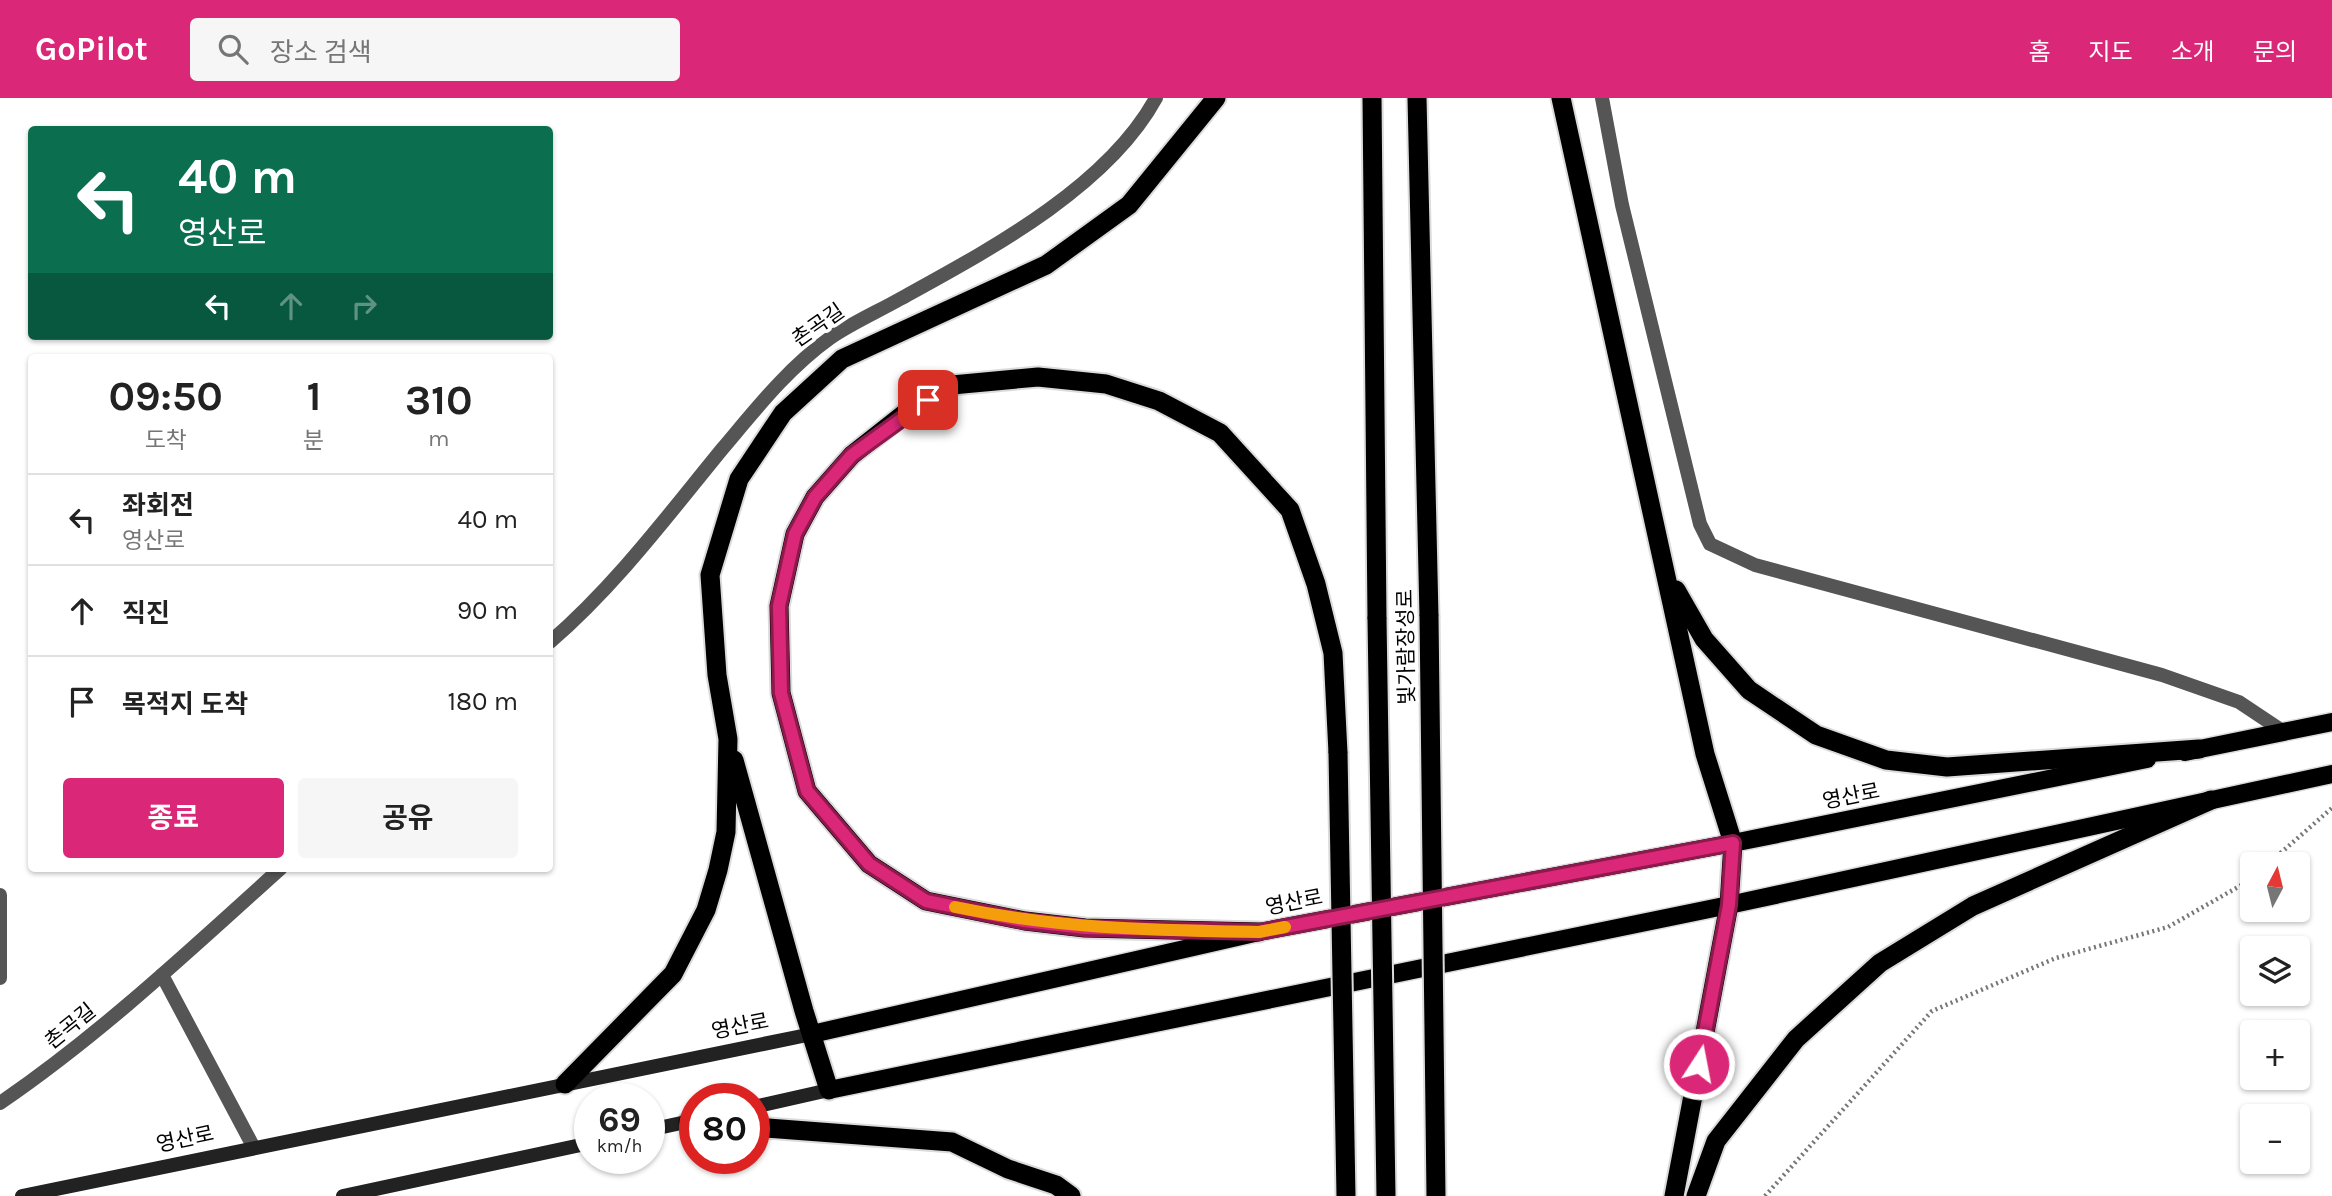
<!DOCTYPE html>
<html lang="ko">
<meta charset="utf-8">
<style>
:root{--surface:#fff;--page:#f6f6f6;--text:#222;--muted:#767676;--line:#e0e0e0;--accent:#db2777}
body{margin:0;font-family:Karla,"Noto Sans KR",sans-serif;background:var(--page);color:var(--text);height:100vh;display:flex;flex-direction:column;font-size:26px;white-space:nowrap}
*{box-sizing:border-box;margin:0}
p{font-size:23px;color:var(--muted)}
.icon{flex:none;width:38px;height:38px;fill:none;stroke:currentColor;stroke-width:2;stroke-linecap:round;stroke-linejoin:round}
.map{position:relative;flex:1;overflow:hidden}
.drawer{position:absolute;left:28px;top:256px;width:525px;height:518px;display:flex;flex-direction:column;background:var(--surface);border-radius:7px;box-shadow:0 2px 5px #0004}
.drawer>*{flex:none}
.hud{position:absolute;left:28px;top:28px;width:525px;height:214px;border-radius:7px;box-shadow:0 2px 5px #0004;background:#0b6e4f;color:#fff;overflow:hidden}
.needle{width:46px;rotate:7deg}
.controls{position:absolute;left:2240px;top:754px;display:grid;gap:14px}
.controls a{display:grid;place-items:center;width:70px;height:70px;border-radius:7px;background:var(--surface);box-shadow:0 2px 5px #0004;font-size:35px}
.speed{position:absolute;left:574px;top:985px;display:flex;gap:14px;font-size:35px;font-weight:700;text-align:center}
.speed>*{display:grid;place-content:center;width:91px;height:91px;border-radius:50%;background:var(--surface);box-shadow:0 2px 5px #0004;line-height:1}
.speed small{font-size:18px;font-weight:400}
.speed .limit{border:10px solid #d22;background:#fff;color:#111}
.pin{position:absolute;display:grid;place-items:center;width:60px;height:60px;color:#fff;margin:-30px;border-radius:14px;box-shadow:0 4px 10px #0006}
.me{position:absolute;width:77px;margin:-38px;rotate:11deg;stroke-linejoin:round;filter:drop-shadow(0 0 5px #0008)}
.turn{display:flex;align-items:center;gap:24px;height:147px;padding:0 35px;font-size:32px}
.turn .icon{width:91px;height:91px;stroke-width:2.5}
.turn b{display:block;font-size:49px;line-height:60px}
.lanes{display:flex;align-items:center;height:66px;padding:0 35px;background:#0003;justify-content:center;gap:35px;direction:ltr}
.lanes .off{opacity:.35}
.eta{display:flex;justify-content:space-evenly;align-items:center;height:119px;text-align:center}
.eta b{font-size:42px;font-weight:700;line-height:49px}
.action{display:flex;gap:14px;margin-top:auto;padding:14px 35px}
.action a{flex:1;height:80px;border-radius:7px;background:var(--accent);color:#fff;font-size:28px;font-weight:700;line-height:80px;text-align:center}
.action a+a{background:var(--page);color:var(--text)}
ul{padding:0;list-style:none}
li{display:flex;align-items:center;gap:21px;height:91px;padding:0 35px;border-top:2px solid var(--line)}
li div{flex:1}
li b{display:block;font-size:26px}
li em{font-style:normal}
header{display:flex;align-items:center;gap:42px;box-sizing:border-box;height:98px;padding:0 35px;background:var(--accent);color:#fff}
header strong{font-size:33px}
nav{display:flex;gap:38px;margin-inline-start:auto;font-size:24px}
.search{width:490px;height:63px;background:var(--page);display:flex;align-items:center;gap:18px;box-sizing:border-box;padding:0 24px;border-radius:7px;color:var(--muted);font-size:26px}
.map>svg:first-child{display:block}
</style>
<header>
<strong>GoPilot</strong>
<div class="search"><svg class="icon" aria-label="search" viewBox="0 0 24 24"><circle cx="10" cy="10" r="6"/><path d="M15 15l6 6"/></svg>장소 검색</div>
<nav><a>홈</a><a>지도</a><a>소개</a><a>문의</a></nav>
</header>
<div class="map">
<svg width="2332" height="1098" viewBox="0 0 2332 1098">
<rect width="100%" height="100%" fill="#fff"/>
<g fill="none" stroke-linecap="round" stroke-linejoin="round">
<defs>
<g id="primary">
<polyline points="2185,654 2332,624"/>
<polyline points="812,936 1259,834 1733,745 2147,661"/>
<polyline points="829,992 1729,807 2332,676"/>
</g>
<g id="trunk">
<polyline points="1372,0 1377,521"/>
<polyline points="1417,0 1429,518"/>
<polyline points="1561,0 1705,656 1733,745 1729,807 1674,1098"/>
<polyline points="1676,492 1704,541 1749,592 1816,637 1886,662 1947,669 2199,651"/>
<polyline points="734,662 804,913 829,992"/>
<polyline points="1259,834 1085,830 1025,823 926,803 869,766 807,693 781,595 779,508 795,436 815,399 852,357 904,316 952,287 1038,279 1106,286 1159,303 1220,335 1290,412 1316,486 1333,555 1338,655"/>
<polyline points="565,986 673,876 706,812 718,772 726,734 728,641 717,577 710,477 739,381 783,315 842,261 1046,167 1129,107 1216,0"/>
<polyline points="688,1024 695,1024"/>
<polyline points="754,1029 952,1044 1008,1071 1056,1087 1071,1098"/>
<polyline points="1696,1098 1716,1043 1796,941 1880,865 1973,808 2211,702"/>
</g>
</defs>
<use href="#primary" stroke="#dbdbdb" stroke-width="21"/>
<use href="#trunk" stroke="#dbdbdb" stroke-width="23"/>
<g stroke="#777" stroke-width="4.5" stroke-dasharray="2 3.5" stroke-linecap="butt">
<polyline points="2268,766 2332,710"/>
<polyline points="1765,1098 1932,913 2056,860 2168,829 2252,781"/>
</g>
<polyline stroke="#555" stroke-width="14" points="1602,0 1622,107 1700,426 1710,446 1755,467 2162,577 2239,604 2284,634"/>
<g stroke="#555" stroke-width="14">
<path d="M550 544C616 487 668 417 723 350 756 311 788 270 830 240 852 225 877 214 900 201 987 153 1107 90 1156 0"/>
<polyline points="0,797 0,880"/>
<polyline points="162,877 254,1050"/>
<path d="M0 1005C101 936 190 852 281 770"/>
</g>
<g stroke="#222" stroke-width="14">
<polyline points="754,1009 829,992"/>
<polyline points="649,1032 695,1022"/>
<polyline points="22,1098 812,936"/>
<polyline points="343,1098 590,1045"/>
</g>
<use href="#primary" stroke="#000" stroke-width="18"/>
<use href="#trunk" stroke="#000" stroke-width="19"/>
<defs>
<g id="trunk-bridge">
<polyline points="1429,518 1436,1098"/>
<polyline points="1377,521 1386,1098"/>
<polyline points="1338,655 1346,1098"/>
</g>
</defs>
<use href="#trunk-bridge" stroke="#dbdbdb" stroke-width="23" stroke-linecap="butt"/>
<use href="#trunk-bridge" stroke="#000" stroke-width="19"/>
</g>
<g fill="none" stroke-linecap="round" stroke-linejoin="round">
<defs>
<polyline id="route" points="928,302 852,357 815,399 795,436 779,508 781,595 807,693 869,766 926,803 1024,823 1085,830 1259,834 1733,745 1729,807 1699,966"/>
</defs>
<use href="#route" stroke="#8e194d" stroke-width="18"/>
<use href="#route" stroke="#db2777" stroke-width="12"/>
<path stroke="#f59e0b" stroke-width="12" d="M955 809C1060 831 1152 832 1259 834L1285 829"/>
</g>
<g text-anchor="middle" stroke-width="7" stroke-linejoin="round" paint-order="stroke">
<g font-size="21" fill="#000" stroke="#fff">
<text transform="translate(818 227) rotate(-35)" y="7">촌곡길</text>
<text transform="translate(1406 549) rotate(-91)" y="7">빛가람장성로</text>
<text transform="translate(1851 698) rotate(-11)" y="7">영산로</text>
<text transform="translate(1294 804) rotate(-11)" y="7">영산로</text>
<text transform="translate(70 928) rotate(-39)" y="7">촌곡길</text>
<text transform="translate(740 928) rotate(-11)" y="7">영산로</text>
<text transform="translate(185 1041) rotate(-12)" y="7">영산로</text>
</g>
</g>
</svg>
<div class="controls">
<a><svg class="needle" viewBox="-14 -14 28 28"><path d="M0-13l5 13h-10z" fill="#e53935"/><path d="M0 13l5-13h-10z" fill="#767676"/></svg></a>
<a><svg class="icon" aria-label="layers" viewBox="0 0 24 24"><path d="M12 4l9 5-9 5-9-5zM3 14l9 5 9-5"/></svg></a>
<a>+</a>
<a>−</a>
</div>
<div class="speed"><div>69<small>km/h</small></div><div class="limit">80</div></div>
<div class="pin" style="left:928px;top:302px;background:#d93025"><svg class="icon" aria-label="arrive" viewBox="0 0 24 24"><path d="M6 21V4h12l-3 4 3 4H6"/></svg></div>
<svg class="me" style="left:1699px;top:966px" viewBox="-20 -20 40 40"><circle r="17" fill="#db2777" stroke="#fff" stroke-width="3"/><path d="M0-11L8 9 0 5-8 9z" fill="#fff"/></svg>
<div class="hud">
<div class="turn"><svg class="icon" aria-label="left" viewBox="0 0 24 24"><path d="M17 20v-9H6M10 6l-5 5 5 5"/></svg><div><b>40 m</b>영산로</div></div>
<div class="lanes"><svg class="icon" aria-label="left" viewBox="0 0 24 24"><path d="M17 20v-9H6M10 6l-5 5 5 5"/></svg><svg class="icon off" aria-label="ahead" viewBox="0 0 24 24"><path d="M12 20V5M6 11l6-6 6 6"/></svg><svg class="icon off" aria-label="right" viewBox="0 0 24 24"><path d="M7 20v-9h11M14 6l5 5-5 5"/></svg></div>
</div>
<section class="drawer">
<div class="eta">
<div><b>09:50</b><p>도착</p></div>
<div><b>1</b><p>분</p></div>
<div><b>310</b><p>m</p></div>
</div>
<ul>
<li><svg class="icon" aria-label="left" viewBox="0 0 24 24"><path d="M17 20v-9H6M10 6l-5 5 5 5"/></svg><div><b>좌회전</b><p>영산로</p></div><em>40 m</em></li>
<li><svg class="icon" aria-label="ahead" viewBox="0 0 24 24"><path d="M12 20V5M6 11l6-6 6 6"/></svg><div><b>직진</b></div><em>90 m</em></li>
<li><svg class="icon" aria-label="arrive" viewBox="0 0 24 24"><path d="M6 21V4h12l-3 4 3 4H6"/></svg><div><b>목적지 도착</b></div><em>180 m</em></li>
</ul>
<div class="action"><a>종료</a><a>공유</a></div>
</section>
</div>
